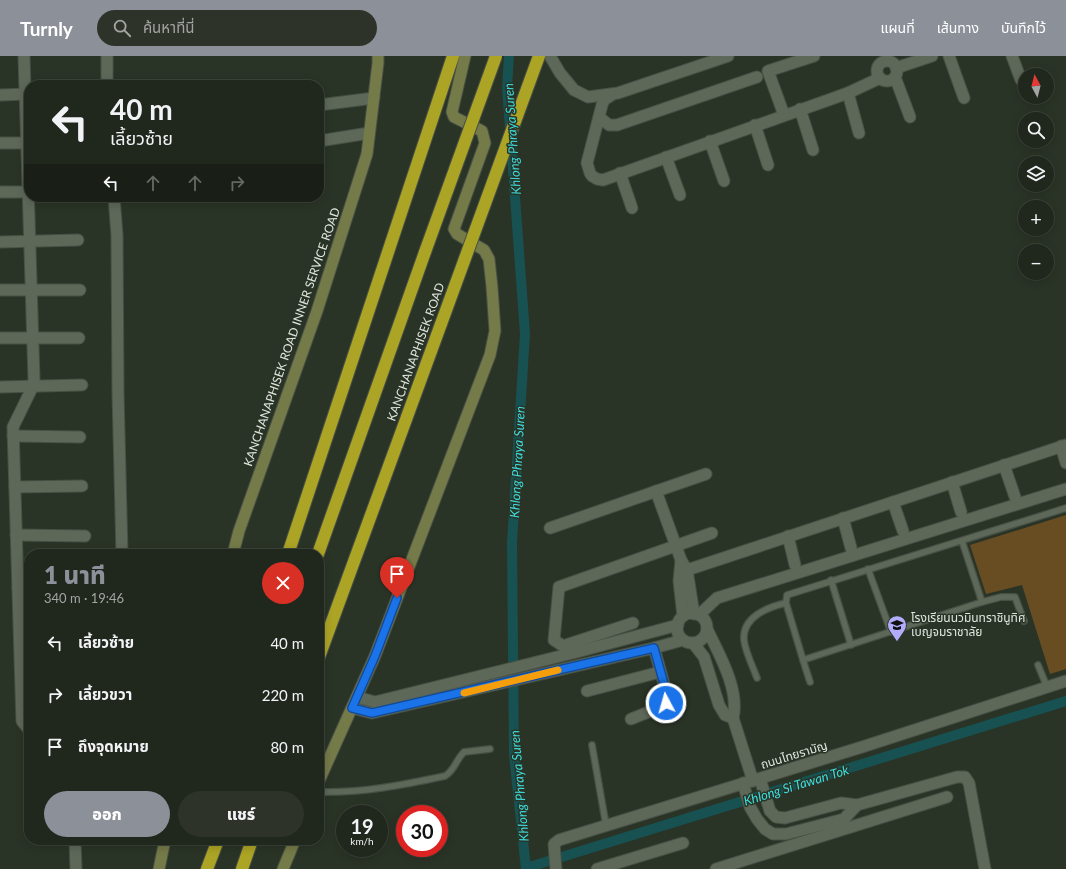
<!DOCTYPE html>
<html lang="th">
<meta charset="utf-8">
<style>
:root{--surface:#20271c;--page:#2d3329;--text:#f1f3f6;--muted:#a2a5a3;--line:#3d443b;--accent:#8c9099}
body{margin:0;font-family:Lato,"Noto Sans Thai",sans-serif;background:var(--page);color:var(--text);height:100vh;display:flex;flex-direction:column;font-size:15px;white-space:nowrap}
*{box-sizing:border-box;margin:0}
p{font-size:13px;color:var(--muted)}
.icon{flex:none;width:22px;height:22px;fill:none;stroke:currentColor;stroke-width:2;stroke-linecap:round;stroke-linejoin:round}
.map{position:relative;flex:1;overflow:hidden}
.panel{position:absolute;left:24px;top:493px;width:300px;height:296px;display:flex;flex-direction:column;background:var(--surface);border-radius:16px;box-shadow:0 2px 10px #0003,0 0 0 1px var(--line)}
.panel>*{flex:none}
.banner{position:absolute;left:24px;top:24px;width:300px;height:122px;border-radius:16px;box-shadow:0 2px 10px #0003,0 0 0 1px var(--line);background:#20271c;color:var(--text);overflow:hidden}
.needle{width:26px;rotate:353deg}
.buttons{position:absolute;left:1018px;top:12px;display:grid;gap:8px}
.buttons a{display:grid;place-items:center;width:36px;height:36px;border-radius:50%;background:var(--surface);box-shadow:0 2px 10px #0003,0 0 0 1px var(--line);font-size:20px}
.speed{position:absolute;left:336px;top:749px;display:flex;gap:8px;font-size:20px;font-weight:700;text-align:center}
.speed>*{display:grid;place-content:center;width:52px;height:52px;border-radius:50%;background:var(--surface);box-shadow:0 2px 10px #0003,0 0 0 1px var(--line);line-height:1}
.speed small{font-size:10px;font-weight:400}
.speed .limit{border:6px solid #d22;background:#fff;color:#111}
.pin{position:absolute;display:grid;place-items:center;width:34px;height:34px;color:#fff;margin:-41px -17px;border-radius:50% 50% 50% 0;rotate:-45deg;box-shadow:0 0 4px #0007}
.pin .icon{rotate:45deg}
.me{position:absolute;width:44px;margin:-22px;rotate:354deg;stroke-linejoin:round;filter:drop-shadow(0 0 3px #0008)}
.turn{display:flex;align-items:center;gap:14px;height:84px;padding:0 20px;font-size:18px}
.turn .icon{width:52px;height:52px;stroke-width:2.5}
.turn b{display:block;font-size:28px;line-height:34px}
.lanes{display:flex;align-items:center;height:38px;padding:0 20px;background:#0003;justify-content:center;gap:20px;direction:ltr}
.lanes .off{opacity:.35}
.round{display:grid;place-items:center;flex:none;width:42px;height:42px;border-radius:21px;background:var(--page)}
.overview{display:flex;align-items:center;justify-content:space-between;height:68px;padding:0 20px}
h1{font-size:24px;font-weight:800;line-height:30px;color:var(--accent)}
.primary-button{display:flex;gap:8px;margin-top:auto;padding:8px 20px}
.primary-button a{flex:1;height:46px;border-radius:24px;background:var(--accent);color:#fff;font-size:16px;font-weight:800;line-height:46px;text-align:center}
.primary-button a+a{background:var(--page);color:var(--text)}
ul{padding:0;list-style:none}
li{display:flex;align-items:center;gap:12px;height:52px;padding:0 20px}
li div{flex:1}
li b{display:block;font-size:15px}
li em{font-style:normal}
header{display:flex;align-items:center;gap:24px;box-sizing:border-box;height:56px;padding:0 20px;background:var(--accent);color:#fff}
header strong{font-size:19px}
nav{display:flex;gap:22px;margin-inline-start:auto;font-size:14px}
.search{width:280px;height:36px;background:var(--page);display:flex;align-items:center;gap:10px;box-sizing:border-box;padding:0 14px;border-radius:22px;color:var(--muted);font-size:15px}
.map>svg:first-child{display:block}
</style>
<header>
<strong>Turnly</strong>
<div class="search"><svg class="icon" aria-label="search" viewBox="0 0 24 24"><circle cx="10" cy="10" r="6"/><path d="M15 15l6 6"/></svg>ค้นหาที่นี่</div>
<nav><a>แผนที่</a><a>เส้นทาง</a><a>บันทึกไว้</a></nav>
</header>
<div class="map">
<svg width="1066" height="813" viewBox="0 0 1066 813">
<rect width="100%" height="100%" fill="#2a3426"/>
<polygon fill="#684d23" points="1066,459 1066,613 1050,618 1022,529 986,538 970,489"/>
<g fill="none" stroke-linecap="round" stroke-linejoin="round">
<g stroke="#175152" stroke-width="10">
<polyline points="509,0 507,31 525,278 512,487 514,699 526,813"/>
<polyline points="526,812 1066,645"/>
</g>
<defs>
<g id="service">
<polyline points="962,485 982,546 803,604 786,547 787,539 1066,452"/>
<polyline points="868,513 891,576"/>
<polyline points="831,524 851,589"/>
<polyline points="982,546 1001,541 1015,541 1024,565"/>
<polyline points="803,604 810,626"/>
<polyline points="1038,609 1047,631"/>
<path d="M757 622C753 611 745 595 744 584 742 561 768 551 786 547"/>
<polyline points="592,689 606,769"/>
<path d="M319 736C362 737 403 729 445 720 455 714 455 705 464 696L490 693"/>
</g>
<g id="minor">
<polyline points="24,0 34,323 33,330 13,371 22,665 29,674"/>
<polyline points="107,0 107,29"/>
<polyline points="550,0 560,17 574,34 588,41 618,37 728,0"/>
<polyline points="949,0 964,42"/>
<polyline points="1012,0 1021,24"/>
<circle cx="887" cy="15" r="10"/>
<polyline points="896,12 932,0"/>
<polyline points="895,21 910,61"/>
<polyline points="848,37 859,77"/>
<polyline points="613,38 604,44 602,49 587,107 590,117 592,120 597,123 603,124 848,37 880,22"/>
<polyline points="0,39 29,38"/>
<polyline points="319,49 374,42"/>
<polyline points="800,53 813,94"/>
<polyline points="784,59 768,15 814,0"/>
<polyline points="599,61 609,69 617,69 757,21"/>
<polyline points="755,69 768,109"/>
<polyline points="319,85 369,77"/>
<polyline points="710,85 724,125"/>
<polyline points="0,87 29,87"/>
<polyline points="666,101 680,139"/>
<polyline points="620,117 632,152"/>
<polyline points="0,136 29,136"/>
<polyline points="114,141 117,179 118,337 122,498"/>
<polyline points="0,186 78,184"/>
<polyline points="0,234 80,234"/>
<polyline points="0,282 79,282"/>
<polyline points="0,331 82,329"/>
<polyline points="13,380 80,381"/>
<polyline points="1061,390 1066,407"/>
<polyline points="1004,409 1015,441"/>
<polyline points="952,426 961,456"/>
<polyline points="15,431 82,430"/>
<polyline points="656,435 681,504 687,514 694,558"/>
<polyline points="893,446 903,475"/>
<polyline points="843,462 851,492"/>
<polyline points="550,472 706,418"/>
<polyline points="16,479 85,480"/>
<polyline points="788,480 795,509"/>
<polyline points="681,504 679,525 683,560"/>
<polyline points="687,514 1066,389"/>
<polyline points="18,532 29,532"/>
<circle cx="692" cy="572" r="15"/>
<polyline points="699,559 717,542 1066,433"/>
<polyline points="633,567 563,590 554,584 559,531 712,477"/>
<path d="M707 573C719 598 740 634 733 662L753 725"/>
<polyline points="693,587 704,601 719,649 725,659 733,662"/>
<polyline points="587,635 660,616"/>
<polyline points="357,641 375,646 577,596 678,569"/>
<polyline points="352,652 372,657 654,592 683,584"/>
<polyline points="631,663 656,653 666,647 664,628 654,592"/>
<polyline points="760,723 770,755 776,761 785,762 841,747 857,749 957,721 965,721 969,727 985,813"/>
<polyline points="743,727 750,751 757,763 765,773 773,778 786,778 844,763 857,749"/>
<polyline points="75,784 76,813"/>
<polyline points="556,813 554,788 559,784 862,691 1066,625"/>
<polyline points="597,813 683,787"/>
<polyline points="716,813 947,741"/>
</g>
<g id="secondary">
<polyline points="233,498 239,475 317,255 367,98 378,7 378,0"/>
<polyline points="319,725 375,600 490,299 495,275 492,231 489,203 484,194 457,178 454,173 485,87 482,75 454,61 452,56 465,0"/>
<polyline points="159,813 165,784"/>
<polyline points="283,813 295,784"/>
</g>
<g id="motorway">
<polyline points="288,498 453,0"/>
<polyline points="318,498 425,196"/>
<polyline points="319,601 441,268"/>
<polyline points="207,813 218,784"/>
<polyline points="242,813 252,784"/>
</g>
</defs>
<use href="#service" stroke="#485045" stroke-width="8"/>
<use href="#minor" stroke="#485045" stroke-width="13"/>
<use href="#secondary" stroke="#485045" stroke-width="13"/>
<use href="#motorway" stroke="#485045" stroke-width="14"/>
<use href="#service" stroke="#5e6859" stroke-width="5.5"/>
<use href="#minor" stroke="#5e6859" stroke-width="11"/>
<use href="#secondary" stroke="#757a49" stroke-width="11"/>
<use href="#motorway" stroke="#aca425" stroke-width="12"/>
<defs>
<g id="motorway-bridge">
<polyline points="425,196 496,0"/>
<polyline points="441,268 539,0"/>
</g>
</defs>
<use href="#motorway-bridge" stroke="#485045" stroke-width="14" stroke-linecap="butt"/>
<use href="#motorway-bridge" stroke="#aca425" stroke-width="12"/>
</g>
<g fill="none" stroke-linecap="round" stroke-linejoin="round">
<defs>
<polyline id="route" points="397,542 375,600 352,652 372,657 654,592 664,628 666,647"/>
</defs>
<use href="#route" stroke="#114b97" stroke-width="10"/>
<use href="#route" stroke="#1a73e8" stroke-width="7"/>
<polyline stroke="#f59e0b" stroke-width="7" points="464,637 558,614"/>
</g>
<defs>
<symbol id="school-pin" viewBox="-11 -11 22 30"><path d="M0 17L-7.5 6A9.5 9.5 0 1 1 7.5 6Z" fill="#b1adfa" stroke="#2a3426"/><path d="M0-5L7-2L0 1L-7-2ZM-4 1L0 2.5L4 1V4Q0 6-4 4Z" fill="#111"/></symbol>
</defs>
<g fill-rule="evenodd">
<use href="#school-pin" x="886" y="558" width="22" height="30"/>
</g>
<g text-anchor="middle" stroke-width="3" stroke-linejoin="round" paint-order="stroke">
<g font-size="12" fill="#e0e6de" stroke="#2a3426">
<text transform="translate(292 281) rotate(-71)" y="4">KANCHANAPHISEK ROAD INNER SERVICE ROAD</text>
<text transform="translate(416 296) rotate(-70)" y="4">KANCHANAPHISEK ROAD</text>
<text transform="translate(794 699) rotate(-17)" y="4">ถนนไทยรามัญ</text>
</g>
<g font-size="12" fill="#e0e6de" stroke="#2a3426" text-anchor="start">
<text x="911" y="566">โรงเรียนนวมินทราชินูทิศ<tspan x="911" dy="14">เบญจมราชาลัย</tspan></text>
</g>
<g font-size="13" font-style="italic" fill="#3ddee0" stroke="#2a3426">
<text transform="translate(512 83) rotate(-94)" y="5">Khlong Phraya Suren</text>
<text transform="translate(517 406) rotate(-87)" y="5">Khlong Phraya Suren</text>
<text transform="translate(796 729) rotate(-17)" y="5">Khlong Si Tawan Tok</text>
<text transform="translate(519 730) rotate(-95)" y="5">Khlong Phraya Suren</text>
</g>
</g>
</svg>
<div class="buttons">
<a><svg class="needle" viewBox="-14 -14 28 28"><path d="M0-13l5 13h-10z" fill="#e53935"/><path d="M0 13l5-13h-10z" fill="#a2a5a3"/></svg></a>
<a><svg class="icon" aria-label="search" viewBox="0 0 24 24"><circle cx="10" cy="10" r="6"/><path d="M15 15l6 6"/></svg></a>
<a><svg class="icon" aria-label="layers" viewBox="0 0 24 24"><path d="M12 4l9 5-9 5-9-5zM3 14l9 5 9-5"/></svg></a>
<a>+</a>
<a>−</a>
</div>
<div class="speed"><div>19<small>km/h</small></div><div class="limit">30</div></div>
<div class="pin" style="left:397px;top:542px;background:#d93025"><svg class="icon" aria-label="arrive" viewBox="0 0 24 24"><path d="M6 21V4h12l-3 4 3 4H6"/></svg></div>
<svg class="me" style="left:666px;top:647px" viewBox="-20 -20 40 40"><circle r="17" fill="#1a73e8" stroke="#fff" stroke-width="3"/><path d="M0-11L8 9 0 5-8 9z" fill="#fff"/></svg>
<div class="banner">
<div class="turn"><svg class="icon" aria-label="left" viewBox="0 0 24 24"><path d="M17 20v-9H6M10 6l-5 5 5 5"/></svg><div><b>40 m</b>เลี้ยวซ้าย</div></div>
<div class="lanes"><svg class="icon" aria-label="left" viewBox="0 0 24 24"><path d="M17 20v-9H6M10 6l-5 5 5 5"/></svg><svg class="icon off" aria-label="ahead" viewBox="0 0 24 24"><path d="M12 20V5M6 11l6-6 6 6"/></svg><svg class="icon off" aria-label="ahead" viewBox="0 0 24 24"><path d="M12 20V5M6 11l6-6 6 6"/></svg><svg class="icon off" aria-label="right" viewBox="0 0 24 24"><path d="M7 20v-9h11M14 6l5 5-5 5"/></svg></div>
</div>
<section class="panel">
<div class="overview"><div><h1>1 นาที</h1><p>340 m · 19:46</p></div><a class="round" style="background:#d93025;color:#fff"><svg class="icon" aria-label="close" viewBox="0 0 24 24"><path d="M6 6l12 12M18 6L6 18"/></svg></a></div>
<ul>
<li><svg class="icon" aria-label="left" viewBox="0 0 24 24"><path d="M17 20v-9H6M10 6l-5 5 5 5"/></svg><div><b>เลี้ยวซ้าย</b></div><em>40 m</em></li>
<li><svg class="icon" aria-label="right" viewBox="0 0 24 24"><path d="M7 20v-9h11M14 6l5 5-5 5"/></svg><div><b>เลี้ยวขวา</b></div><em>220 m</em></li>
<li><svg class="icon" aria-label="arrive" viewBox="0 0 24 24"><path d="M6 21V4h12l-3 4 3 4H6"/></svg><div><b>ถึงจุดหมาย</b></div><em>80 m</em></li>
</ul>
<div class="primary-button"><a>ออก</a><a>แชร์</a></div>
</section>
</div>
